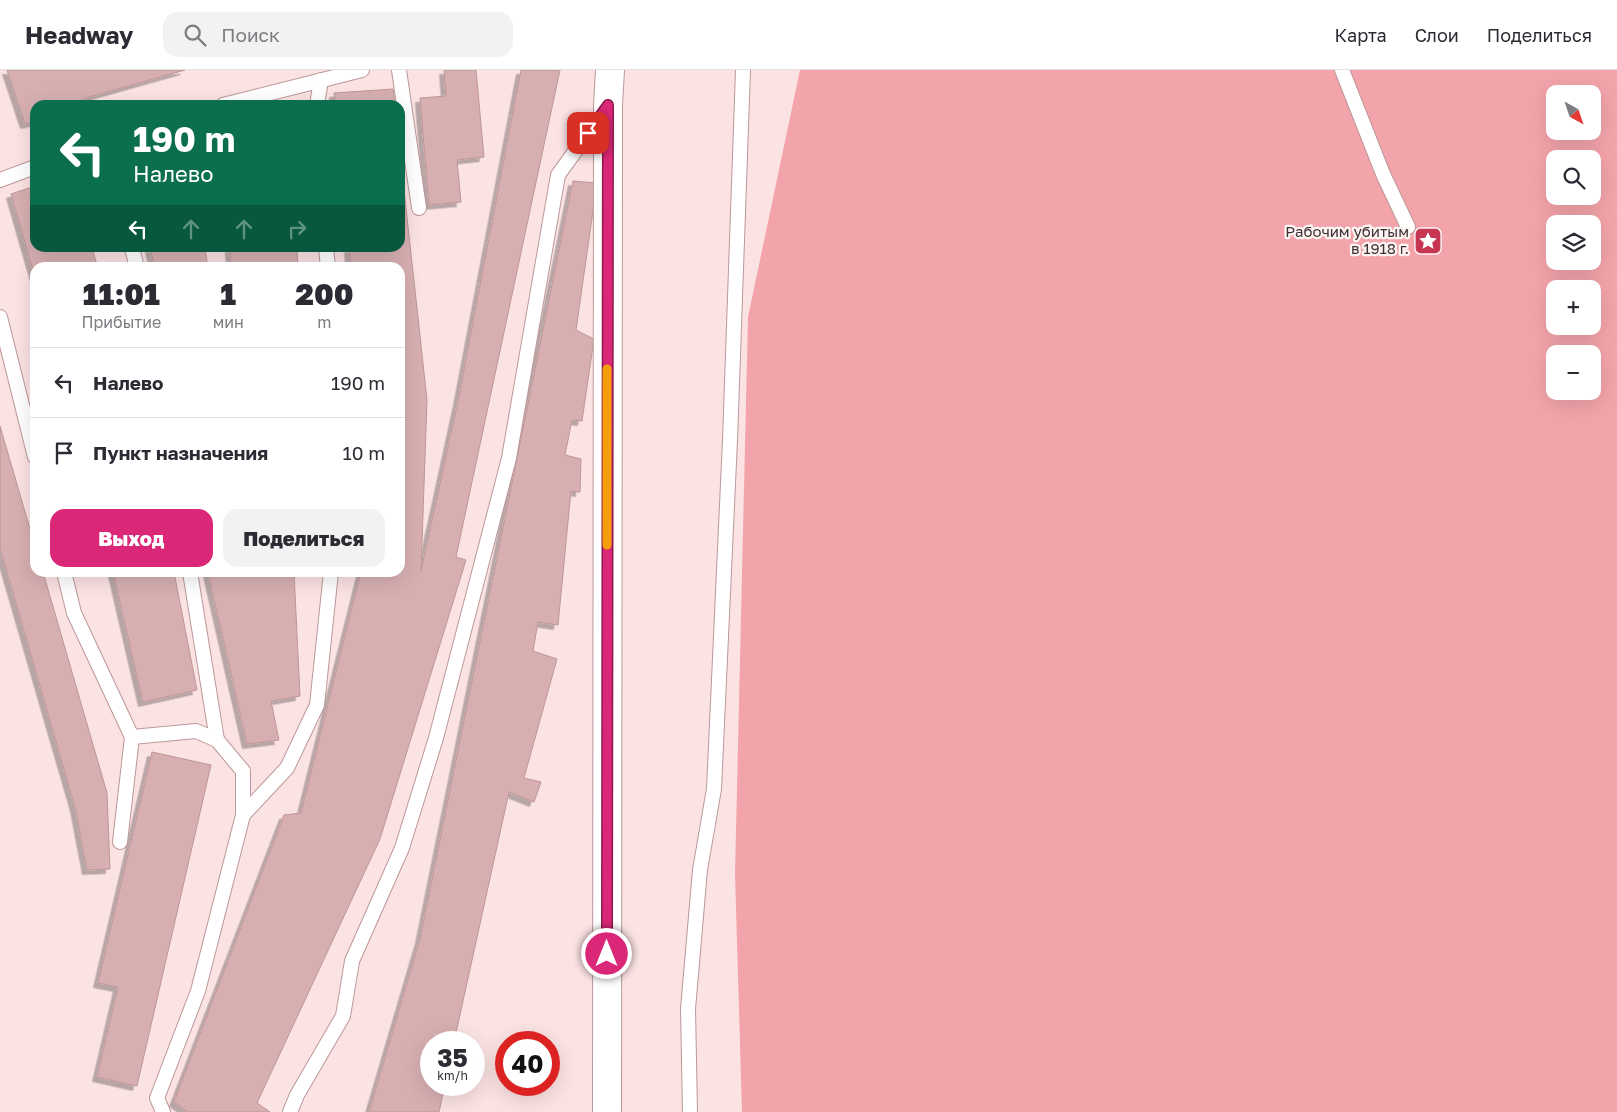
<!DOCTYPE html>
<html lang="ru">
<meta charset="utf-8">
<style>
:root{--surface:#fff;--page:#f2f2f3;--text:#2b2b33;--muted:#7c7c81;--line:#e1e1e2;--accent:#db2777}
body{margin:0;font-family:"Golos Text",sans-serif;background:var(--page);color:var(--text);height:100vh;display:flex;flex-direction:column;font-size:19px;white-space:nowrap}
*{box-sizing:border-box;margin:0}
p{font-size:16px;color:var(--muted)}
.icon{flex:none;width:28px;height:28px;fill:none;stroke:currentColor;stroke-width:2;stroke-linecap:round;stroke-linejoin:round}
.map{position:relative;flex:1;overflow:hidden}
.panel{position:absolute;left:30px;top:192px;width:375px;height:315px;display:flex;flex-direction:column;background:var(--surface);border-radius:15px;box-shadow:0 5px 20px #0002}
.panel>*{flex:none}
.hud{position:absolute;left:30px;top:30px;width:375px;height:152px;border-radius:15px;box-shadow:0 5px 20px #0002;background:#0b6e4f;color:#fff;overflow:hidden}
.needle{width:32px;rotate:140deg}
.tools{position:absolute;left:1546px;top:15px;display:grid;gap:10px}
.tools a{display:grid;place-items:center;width:55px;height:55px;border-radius:10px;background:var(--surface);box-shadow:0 5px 20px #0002;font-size:25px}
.speed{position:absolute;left:420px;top:961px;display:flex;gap:10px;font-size:25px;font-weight:700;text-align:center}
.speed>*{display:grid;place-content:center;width:65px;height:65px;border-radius:50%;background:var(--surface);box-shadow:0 5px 20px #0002;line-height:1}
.speed small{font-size:12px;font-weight:400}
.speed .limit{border:8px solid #d22;background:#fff;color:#111}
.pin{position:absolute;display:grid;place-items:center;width:42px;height:42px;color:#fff;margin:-21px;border-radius:10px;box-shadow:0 2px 8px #0006}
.me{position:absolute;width:55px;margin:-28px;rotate:0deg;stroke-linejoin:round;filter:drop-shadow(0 0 4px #0008)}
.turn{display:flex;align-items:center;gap:18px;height:105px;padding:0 20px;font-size:22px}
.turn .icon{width:65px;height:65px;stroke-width:2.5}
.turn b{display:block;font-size:35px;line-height:42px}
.lanes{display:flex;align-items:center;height:48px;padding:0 20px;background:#0003;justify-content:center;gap:25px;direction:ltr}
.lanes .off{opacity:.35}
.eta{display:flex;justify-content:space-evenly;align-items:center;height:85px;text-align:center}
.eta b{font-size:30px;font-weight:800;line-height:35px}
.cta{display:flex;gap:10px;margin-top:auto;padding:10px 20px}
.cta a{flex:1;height:58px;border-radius:15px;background:var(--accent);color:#fff;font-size:20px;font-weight:800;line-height:58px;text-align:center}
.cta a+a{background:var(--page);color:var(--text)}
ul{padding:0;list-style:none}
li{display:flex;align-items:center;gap:15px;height:70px;padding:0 20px;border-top:1px solid var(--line)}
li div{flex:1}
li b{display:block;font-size:19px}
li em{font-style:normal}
header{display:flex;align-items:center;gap:30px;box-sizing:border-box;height:70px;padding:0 25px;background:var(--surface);border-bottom:1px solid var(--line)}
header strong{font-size:24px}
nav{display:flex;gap:28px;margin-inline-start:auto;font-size:18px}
.search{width:350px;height:45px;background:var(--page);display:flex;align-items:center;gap:12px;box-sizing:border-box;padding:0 18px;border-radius:15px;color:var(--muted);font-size:19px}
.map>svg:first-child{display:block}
</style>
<header>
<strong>Headway</strong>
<div class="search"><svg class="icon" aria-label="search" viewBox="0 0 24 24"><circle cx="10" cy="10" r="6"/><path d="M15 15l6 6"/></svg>Поиск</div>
<nav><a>Карта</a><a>Слои</a><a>Поделиться</a></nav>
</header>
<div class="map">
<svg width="1617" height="1042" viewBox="0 0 1617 1042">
<defs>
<filter id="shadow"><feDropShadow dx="-4.5" dy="4.5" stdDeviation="0" flood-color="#0004"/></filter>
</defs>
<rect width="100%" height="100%" fill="#fbe2e3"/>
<path fill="#f3a4aa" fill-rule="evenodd" d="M800 0H1617V1042H742L735 804 748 247ZM1555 24H1592V61H1555ZM1555 89H1592V126H1555ZM1555 154H1592V191H1555ZM1555 219H1592V256H1555ZM1555 284H1592V321H1555Z"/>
<g fill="#d7afb1" stroke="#bd9698" filter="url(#shadow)">
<polygon points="7,0 185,0 82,29 81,35 35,35 35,52 25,54"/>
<polygon points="444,0 476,0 484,87 457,90 461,132 429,135 420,28 446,26"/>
<polygon points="521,0 560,0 456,487 466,490 380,769 257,1033 270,1042 188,1042 174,1032 284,745 301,743 361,502 400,502 400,198 351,198 349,178 400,178 400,83 427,330 421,501 458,331"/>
<polygon points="393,19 395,35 336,35 334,23"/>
<polygon points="573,111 597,113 576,260 594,269 582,351 572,350 565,385 581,389 580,422 571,421 558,555 538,552 533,581 557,589 524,708 541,712 534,732 509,722 454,972 431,972 431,1015 445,1015 439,1042 369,1042 420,869"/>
<polygon points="35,116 35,178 92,178 98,198 35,198 35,207 11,124"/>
<polygon points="150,178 205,178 208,198 155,198"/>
<polygon points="230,178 297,178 298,198 231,198"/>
<polygon points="0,356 35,476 35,502 43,502 107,723 110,799 87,800 75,737 0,478"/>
<polygon points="113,502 174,502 197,620 143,632"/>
<polygon points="208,502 294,502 300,626 271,631 279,670 247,674"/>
<polygon points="152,682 211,695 137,1016 97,1007 118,917 98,913"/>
</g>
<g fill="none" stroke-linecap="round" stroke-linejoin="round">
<defs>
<g id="lane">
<polyline points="399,0 419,138"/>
<polyline points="1342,0 1383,104 1408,157"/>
<polyline points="223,35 362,0"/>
<polyline points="317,35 321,10"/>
<polyline points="0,110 35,97"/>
<polyline points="132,178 137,198"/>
<polyline points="326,178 328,198"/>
<polyline points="0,247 35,387"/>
<polyline points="64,502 74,543 132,667"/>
<polyline points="190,502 217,670"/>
<polyline points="120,772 132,667 196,661 217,670 243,701 243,745"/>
<polyline points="163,1042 157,1028 198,921 243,745 287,698 317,635 331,502"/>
<polyline points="290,1042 297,1025 343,946 352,891 402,778 436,668 509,388 558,105 605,40"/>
<polyline points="690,1042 688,939 700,800 714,719 730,370 743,0"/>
</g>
<polyline id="secondary" points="607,1042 608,35 610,0"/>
</defs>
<use href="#lane" stroke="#bd9799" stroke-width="16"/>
<use href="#secondary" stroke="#bd9799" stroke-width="30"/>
<use href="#lane" stroke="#fff" stroke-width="14"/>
<use href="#secondary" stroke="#fff" stroke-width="28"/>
</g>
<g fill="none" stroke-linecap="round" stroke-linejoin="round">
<defs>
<polyline id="route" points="588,63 608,35 607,884"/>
</defs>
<use href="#route" stroke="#8e194d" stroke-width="12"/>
<use href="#route" stroke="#db2777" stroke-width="9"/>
<polyline stroke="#f59e0b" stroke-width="9" points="607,475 607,299"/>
</g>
<defs>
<symbol id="sight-square" viewBox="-11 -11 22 22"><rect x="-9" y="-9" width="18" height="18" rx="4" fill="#c63652" stroke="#fdf4f4"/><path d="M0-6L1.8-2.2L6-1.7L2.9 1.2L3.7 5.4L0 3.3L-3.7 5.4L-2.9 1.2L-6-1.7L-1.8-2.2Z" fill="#fff"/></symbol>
</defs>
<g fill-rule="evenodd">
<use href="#sight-square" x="1412" y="155" width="32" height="32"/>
</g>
<g text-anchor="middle" stroke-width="4.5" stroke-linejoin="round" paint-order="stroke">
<g font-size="15" fill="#403031" stroke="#fdf4f4" text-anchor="end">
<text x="1409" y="167">Рабочим убитым<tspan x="1409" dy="17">в 1918 г.</tspan></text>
</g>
</g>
</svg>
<div class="tools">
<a><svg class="needle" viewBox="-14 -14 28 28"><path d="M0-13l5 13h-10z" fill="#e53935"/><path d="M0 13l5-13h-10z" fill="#7c7c81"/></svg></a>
<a><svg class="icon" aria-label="search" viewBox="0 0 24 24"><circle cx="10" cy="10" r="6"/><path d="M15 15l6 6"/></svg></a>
<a><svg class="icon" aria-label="layers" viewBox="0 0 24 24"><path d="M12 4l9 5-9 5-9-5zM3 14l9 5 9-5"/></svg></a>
<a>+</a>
<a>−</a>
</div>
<div class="speed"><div>35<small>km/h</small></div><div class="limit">40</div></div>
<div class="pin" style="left:588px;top:63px;background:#d93025"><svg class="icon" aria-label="arrive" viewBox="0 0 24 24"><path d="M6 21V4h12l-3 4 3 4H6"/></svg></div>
<svg class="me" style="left:607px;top:884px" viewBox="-20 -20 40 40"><circle r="17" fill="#db2777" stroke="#fff" stroke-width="3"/><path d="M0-11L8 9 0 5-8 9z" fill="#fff"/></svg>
<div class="hud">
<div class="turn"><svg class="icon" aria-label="left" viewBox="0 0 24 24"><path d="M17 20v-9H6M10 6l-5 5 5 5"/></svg><div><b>190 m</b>Налево</div></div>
<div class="lanes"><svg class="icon" aria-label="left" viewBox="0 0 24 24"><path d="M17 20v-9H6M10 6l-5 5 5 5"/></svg><svg class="icon off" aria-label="ahead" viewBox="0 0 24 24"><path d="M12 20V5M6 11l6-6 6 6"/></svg><svg class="icon off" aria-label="ahead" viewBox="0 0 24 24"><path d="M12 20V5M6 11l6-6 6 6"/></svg><svg class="icon off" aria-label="right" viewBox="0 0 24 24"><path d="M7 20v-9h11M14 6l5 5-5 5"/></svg></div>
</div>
<section class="panel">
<div class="eta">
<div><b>11:01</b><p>Прибытие</p></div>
<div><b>1</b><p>мин</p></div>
<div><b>200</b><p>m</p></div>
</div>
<ul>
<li><svg class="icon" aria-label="left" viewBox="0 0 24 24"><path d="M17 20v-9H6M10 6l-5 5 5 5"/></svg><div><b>Налево</b></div><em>190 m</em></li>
<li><svg class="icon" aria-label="arrive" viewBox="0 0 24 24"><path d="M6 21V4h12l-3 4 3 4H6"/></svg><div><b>Пункт назначения</b></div><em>10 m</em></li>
</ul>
<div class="cta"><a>Выход</a><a>Поделиться</a></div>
</section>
</div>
